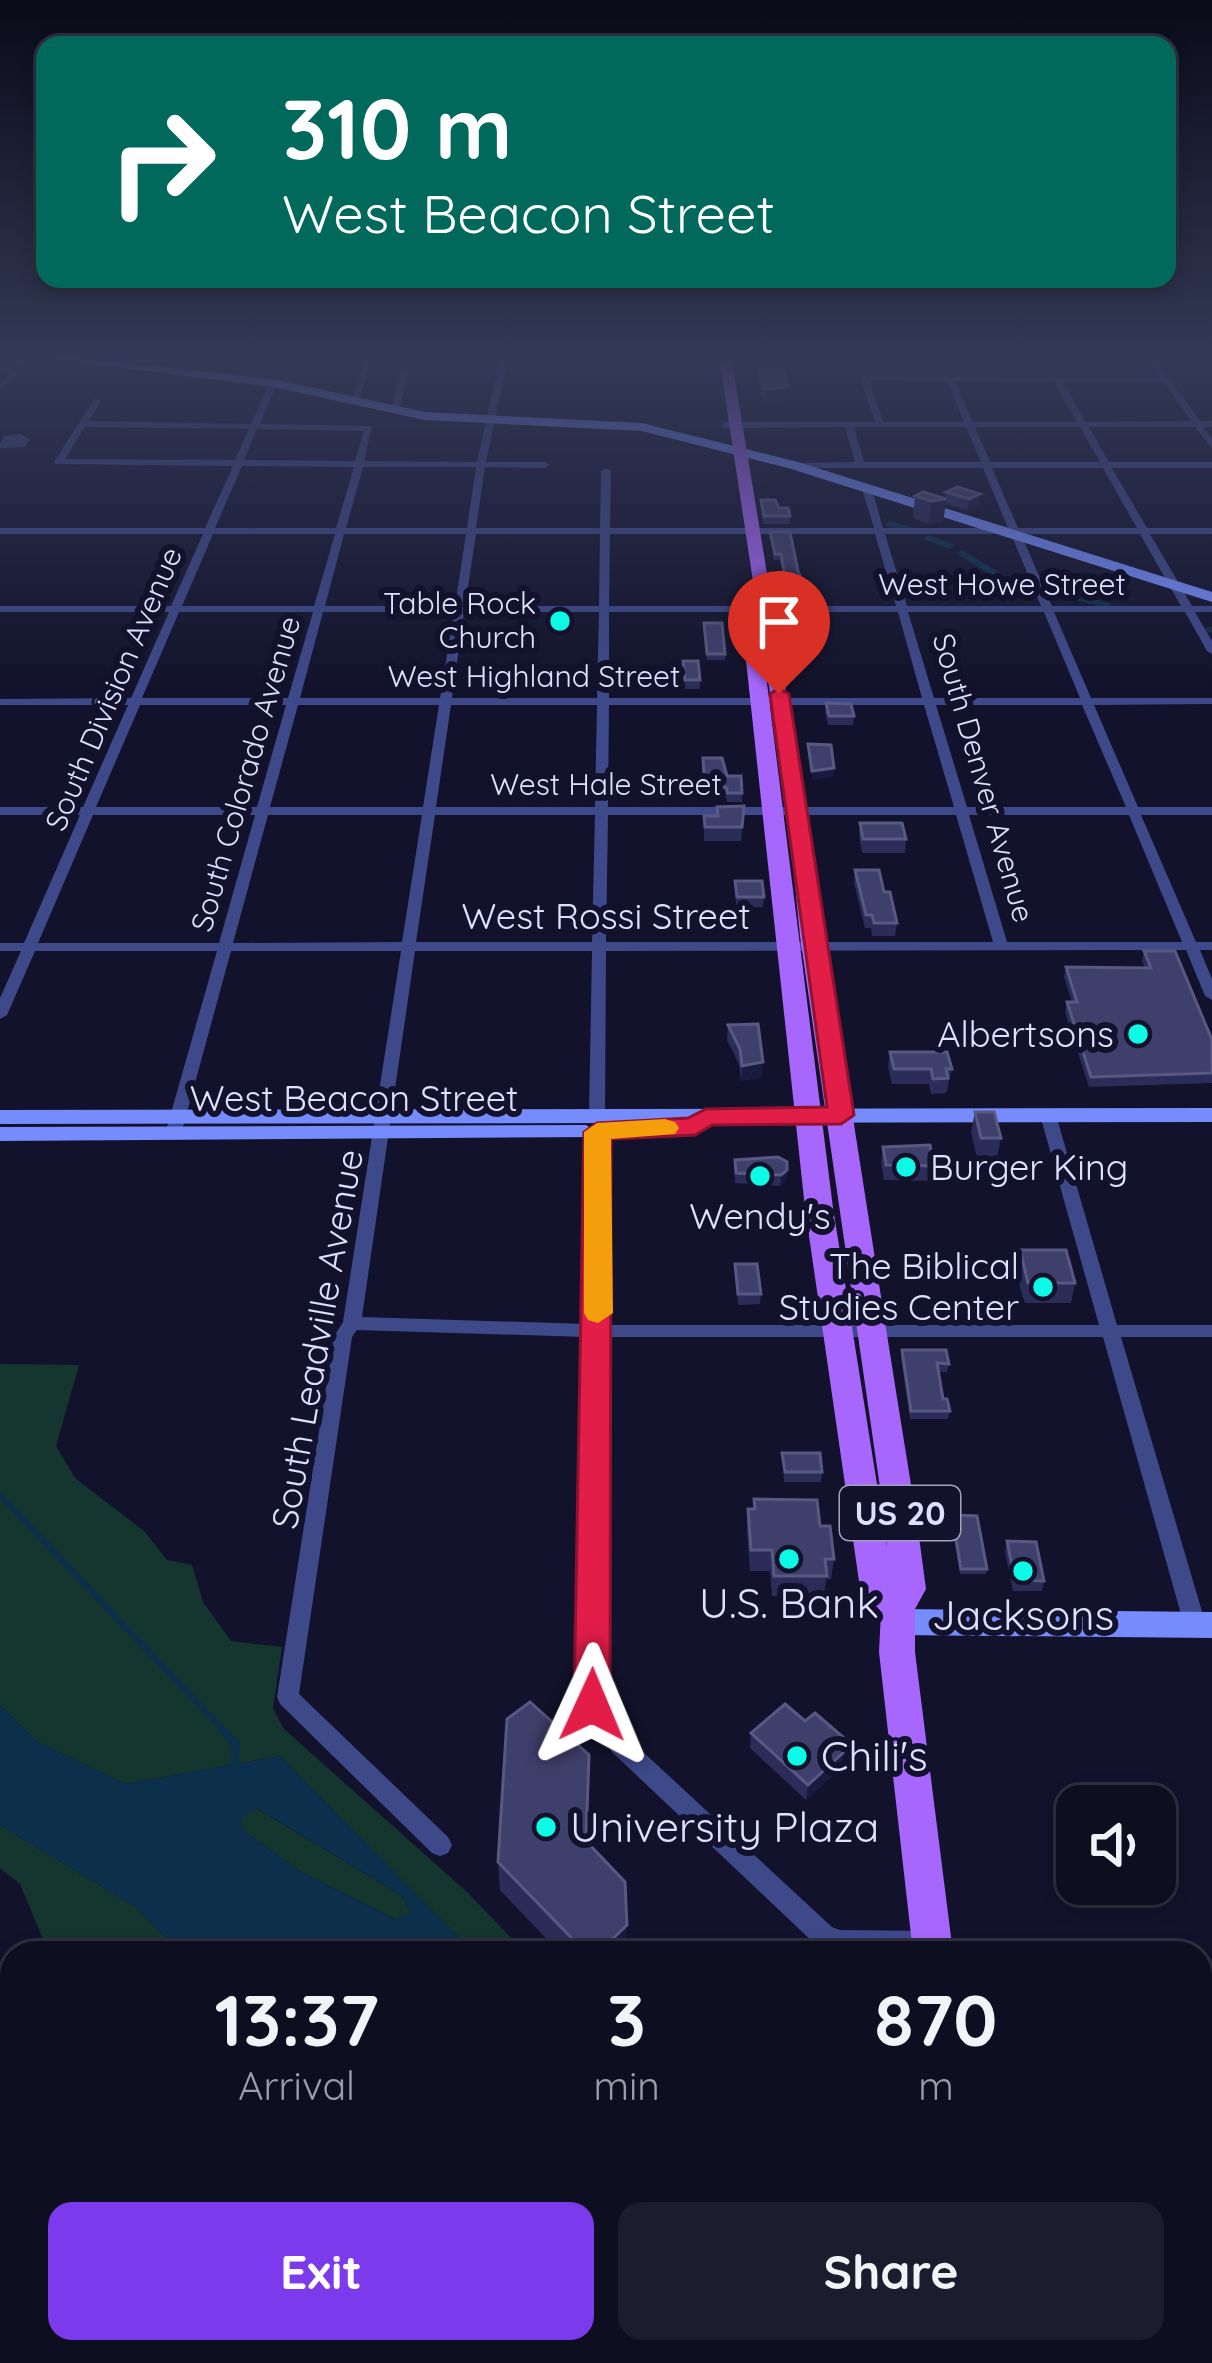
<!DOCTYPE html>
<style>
:root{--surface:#0e0e21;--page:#1c1c2e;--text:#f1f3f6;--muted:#9b9ca5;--line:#2e2e3f;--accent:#7c3aed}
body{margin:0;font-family:Quicksand,sans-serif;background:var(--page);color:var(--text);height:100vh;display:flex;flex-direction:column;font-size:45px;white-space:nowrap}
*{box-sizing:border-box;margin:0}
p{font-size:39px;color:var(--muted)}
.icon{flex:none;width:66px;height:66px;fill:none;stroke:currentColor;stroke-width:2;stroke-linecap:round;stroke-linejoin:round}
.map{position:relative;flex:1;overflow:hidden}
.panel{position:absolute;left:0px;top:1941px;width:1212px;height:423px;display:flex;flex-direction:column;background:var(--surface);border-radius:36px 36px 0 0;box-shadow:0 6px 18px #0003,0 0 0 3px var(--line)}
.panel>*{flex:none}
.hud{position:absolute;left:36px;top:36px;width:1140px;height:252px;border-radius:24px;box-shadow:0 6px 18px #0003,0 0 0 3px var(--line);background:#00695c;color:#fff;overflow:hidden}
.fabs{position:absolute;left:1056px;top:1785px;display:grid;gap:24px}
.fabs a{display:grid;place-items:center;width:120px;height:120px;border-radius:24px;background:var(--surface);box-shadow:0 6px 18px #0003,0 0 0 3px var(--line);font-size:60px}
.pin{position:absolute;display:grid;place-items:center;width:102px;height:102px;color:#fff;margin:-123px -51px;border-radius:50% 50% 50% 0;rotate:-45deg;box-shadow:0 0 12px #0007}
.pin .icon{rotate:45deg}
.me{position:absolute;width:132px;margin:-66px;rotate:1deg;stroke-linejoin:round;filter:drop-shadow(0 0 9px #0008)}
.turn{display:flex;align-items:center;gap:42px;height:252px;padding:0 48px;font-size:54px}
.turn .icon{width:156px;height:156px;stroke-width:2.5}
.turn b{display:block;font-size:84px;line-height:102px}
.eta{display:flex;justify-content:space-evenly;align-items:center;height:204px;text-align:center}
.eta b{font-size:72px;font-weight:800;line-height:84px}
.primary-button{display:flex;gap:24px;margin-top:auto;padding:24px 48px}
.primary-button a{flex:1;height:138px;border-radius:24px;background:var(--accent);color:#fff;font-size:48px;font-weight:800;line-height:138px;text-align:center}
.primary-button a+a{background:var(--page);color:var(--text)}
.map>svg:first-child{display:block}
</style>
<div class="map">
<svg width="1212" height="2363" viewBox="0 0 1212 2363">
<rect width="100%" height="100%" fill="#12122c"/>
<g fill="#15362f">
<polygon points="0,1364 79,1365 56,1446 75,1478 145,1532 167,1560 192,1565 203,1602 231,1641 282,1647 273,1708 283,1728 468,1893 526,1953 474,1953 280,1756 125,1784 36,1741 0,1705"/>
<polygon points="256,1808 402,1896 411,1914 395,1919 301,1872 243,1830 241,1818"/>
<polygon points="0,1825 134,1906 181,1953 49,1953 20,1884 0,1868"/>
<polygon points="351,2352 683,2352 692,2363 362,2363"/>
</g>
<g fill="#0c2f4b" fill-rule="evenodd">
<path d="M0 1705 36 1741 125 1784 280 1756 474 1953H181L134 1906 0 1825ZM257 1808 402 1896 411 1914 394 1919 301 1872 243 1830 242 1818Z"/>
<polygon points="683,2352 857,2352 867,2363 692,2363"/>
</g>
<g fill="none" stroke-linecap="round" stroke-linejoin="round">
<polyline stroke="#0c2f4b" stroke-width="6" points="0,1495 227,1734"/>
<polyline stroke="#0c2f4b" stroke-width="8" points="224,1731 236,1744 234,1767"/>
<g fill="#0c2f4b" fill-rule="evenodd">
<polygon points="889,521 911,527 912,529 908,532 886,526 885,524"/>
<polygon points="928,535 953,544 954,546 950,549 925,540 924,538"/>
<polygon points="962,550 1002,574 1034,585 1029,588 996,578 959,555 957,553"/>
<polygon points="1052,588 1109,603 1111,605 1106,608 1049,593 1047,591"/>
<polygon points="1206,627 1212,627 1212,633 1206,631"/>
</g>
<g fill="#3e498a" fill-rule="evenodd">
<polygon points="24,357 36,357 20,366 14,366 14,362"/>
<polygon points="136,357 145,357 129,368 123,368 123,364"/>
<polygon points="365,357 372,358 359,400 352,402"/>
<path d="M500 357H508L486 462H545L550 465 545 468 485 467 476 528H600L601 471 606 468 611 471 610 528H874L862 489 867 486 872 489 883 528H1008L983 468H793L790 467V463L855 462 845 427 725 428 721 425 725 422H875L860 378 864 376 1160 378 1146 357H1154L1200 421H1212V427H1203L1212 439V448L1195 427H1089L1109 462H1212V468H1112L1147 528H1212V534H1150L1192 606H1212V612H1195L1212 641V654L1207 651 1185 612H1054L1091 698H1212V704L1094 705 1138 807H1212V815H1141L1196 942H1212V950H1200L1212 979V1000L1205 996 1186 950 606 951 605 1116 597 1121 589 1116 592 951H415L362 1317 586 1324 589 1131 597 1126 605 1131 604 1325H1099L1040 1115 1048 1110 1056 1115 1117 1325H1212V1337H1121L1206 1625 1202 1631 1195 1634 1188 1631 1184 1625 1103 1337H604L603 1703 628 1738 832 1927 840 1930 931 1931 940 1935 943 1943 940 1951 936 1953H838L815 1944 612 1752 584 1712 581 1705 586 1337 357 1330 352 1337 299 1694 448 1837 452 1845 448 1853 440 1856 432 1853 280 1704 277 1697 334 1336 343 1322 401 951H231L183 1127 175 1132 167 1127 217 951H35L7 1015 0 1019V998L21 951H0V943H24L80 815H0V807H83L128 705H0V699L131 698 169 612H0V606H171L203 534H0V528H205L233 466 56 464 54 462 94 399 101 401 89 421 251 424 269 383 273 381 277 383 260 424 372 426 364 461 477 462ZM869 380 947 381 964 422H883ZM955 381 1054 382 1077 422H973ZM1063 382H1164L1191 421 1086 422ZM85 427 249 429 235 460 65 459ZM854 427H966L981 462H864ZM975 427H1080L1100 462H990ZM257 429 364 431 355 461 244 460ZM242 466 354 467 336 528H215ZM363 467H476L467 528H346ZM992 468H1103L1137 528H1018ZM213 534H335L314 606H182ZM344 534H466L455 606H325ZM476 534H600L599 606H465ZM610 534H875L896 606H609ZM885 534H1011L1041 606H907ZM1021 534H1140L1181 606H1052ZM179 612H313L288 698H142ZM323 612H454L440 698H300ZM464 612H599L597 698H452ZM609 612H898L922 698H609ZM908 612H1044L1080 698H934ZM140 705H286L257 807H96ZM298 705H439L423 807H270ZM451 705H597L595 807H436ZM609 705H924L954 807H608ZM936 705H1082L1126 807H967ZM93 815H255L219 943H38ZM268 815H422L402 942 233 943ZM435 815H595L592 942H416ZM608 815H956L993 942H606ZM969 815H1129L1182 942H1007Z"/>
<polygon points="10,368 17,375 0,389 0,383 9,375 6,370"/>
<polygon points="404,370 408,372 399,411 395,414 391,411 400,372"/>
<polygon points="20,434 30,439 25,447 0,448 0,443 5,436"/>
<polygon points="258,2352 290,2352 286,2363 254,2363"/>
<polygon points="1165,2352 1193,2352 1196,2363 1168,2363"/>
</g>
<g fill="#768cfd" fill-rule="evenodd">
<polygon points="35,357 70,357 273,379 425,412 642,423 798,462 1212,592 1212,602 788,468 642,431 425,420 273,387"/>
<polygon points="1212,1108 1212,1122 0,1124 0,1110"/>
<polygon points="586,1125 598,1132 594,1137 0,1141 0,1127"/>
<polygon points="900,1609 1212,1612 1212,1638 900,1635 889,1631 885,1622 889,1613"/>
</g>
<g fill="#a867fc" fill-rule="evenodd">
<path d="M719 357H731C797 745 854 1134 917 1522L926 1589 915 1609V1652L953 1953H913L879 1652 881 1612 860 1588 805 1208 745 651 754 646 763 651 833 1208 887 1547 885 1522 800 936 788 812Z"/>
<polygon points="948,2352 996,2352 1001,2363 952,2363"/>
</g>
</g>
<g fill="#2c2c59">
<polygon points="759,369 787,401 763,404 758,383"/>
<polygon points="946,492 980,494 978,505 967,510 946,504 943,522 929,524 913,518 915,496 945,499"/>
<polygon points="761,500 790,516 790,524 763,524"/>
<polygon points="770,532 798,571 806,590 806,597 787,597 780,560 774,560"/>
<polygon points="704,629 725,654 725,660 707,660"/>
<polygon points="683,661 700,680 700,689 685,689"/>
<polygon points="826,703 854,716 853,725 828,725 825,712"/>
<polygon points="703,758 727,776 742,793 742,802 727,802 726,798 695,788 696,779 703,776"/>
<polygon points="744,806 741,841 704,841 704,816 717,816 717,807"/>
<polygon points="860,823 906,839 905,853 862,853 859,837"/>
<polygon points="855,870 884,892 897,923 895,936 872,936 871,928 865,928 854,883"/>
<polygon points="735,881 764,897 763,907 736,907"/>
<polygon points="1144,951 1212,1040 1212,1083 1089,1087 1065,1012 1067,1002 1072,1002 1064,977 1066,967 1145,968 1142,961"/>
<polygon points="728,1025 763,1062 762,1077 741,1081 739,1064 727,1040"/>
<polygon points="890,1052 952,1069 946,1093 931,1094 929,1084 892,1084 888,1067"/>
<polygon points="975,1112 1001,1138 997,1158 977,1158 971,1132"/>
<polygon points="883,1147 934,1166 932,1181 884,1180 881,1162"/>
<polygon points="735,1160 787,1170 786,1181 780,1186 735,1183"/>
<polygon points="1020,1250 1075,1283 1071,1303 1024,1303 1016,1271"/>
<polygon points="735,1264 761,1294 760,1304 738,1305"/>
<polygon points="902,1350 949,1364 947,1372 939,1372 943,1399 950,1411 948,1419 910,1419 901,1358"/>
<polygon points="782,1453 822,1472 821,1482 784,1482"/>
<polygon points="754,1499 820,1526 834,1559 831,1579 826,1579 824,1597 772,1596 770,1571 750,1571 747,1530 748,1509 754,1509"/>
<polygon points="952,1515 987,1569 986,1574 960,1574 951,1520"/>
<polygon points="1007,1541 1044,1581 1042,1591 1013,1591 1005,1552"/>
<polygon points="805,1721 843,1737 842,1767 806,1800 750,1748 751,1733"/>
<polygon points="589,1784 587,1842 627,1925 627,1953 560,1953 500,1890 498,1862"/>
</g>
<g fill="#1a1940">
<polygon points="788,387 787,401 763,404 764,389"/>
<polygon points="980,494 978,505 967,510 969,499"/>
<polygon points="946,499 943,522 929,524 931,501"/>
<polygon points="834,768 833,777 812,780 812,771"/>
<polygon points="763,1062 762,1077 741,1081 742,1066"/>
<polygon points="787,1170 786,1181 780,1186 781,1175"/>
<polygon points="844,1752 842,1767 806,1800 808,1785"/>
<polygon points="627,1925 627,1953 598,1953"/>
</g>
<g fill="#3f3f6b" stroke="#585882" stroke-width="3">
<polygon points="759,369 783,369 788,387 764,389"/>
<polygon points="957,487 980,494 969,499 946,492"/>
<polygon points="923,492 946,499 931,501 915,496"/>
<polygon points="761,500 775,500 779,508 788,508 790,516 764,516"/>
<polygon points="770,532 790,532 798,571 806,590 787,590 781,554 775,554"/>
<polygon points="704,623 722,623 725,654 707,654"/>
<polygon points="683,661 698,661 700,680 685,680"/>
<polygon points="826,703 851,704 854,716 829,716"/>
<polygon points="808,744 831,745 834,768 812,771"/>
<polygon points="703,758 722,758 727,776 741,776 742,793 727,793 727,788 696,779 704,776"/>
<polygon points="744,806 742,827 705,827 704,816 718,816 717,807"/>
<polygon points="860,823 902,823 906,839 863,839"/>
<polygon points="855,870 879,870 884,892 890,892 897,923 874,923 872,915 866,915"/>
<polygon points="735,881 762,881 764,897 737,897"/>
<polygon points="1144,951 1175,951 1212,1040 1212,1073 1091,1077 1067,1002 1077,1002 1066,967 1151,968"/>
<polygon points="758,1024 763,1062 742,1066 740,1049 728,1025"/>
<polygon points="890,1052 947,1052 952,1069 946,1069 948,1078 933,1079 931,1069 894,1069"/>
<polygon points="975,1112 994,1112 1001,1138 981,1138"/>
<polygon points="930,1145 934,1166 886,1165 883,1147"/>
<polygon points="778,1157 787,1162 787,1170 781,1175 736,1173 735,1160"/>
<polygon points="1020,1250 1066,1250 1075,1283 1028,1283"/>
<polygon points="735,1264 757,1264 761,1294 738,1294"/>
<polygon points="902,1350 946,1350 949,1364 937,1363 943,1399 947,1399 950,1411 911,1411"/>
<polygon points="782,1453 820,1453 822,1472 785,1472"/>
<polygon points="754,1499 817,1500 820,1526 830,1526 834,1559 825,1559 827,1576 774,1576 772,1550 751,1550 748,1509 755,1509"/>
<polygon points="952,1515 977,1516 987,1569 961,1569"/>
<polygon points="1007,1541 1036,1542 1044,1581 1015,1580"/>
<polygon points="530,1702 589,1755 586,1841 625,1882 627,1925 598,1953 586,1953 498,1862 507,1719"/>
<polygon points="785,1704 805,1721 815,1713 843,1737 835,1744 844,1752 808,1785 751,1733"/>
</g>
<linearGradient id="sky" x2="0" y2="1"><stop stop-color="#0a0a18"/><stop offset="0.52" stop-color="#333956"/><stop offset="1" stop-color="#333956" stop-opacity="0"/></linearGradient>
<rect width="1212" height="688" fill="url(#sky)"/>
<polygon fill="#e11d48" stroke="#92132f" stroke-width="3" points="779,688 789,694 854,1115 841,1124 712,1125 695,1135 611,1139 610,1705 605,1716 592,1721 579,1716 574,1705 584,1132 597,1123 688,1118 706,1109 827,1107 770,694"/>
<polygon fill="#f59e0b" points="665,1119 675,1122 679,1128 675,1134 611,1139 613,1313 598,1323 588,1320 584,1313 584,1132 597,1123"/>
<g fill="#0dfbe6" stroke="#12122c" stroke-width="4.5">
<circle cx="560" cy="621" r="12"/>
<circle cx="1138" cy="1034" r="12"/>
<circle cx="906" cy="1167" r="12"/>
<circle cx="760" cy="1176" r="12"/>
<circle cx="1043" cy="1287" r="12"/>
<circle cx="789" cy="1559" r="12"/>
<circle cx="1023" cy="1571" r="12"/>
<circle cx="797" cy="1756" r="12"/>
<circle cx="546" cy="1827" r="12"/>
</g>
<g text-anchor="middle" stroke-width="12" stroke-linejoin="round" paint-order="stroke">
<g font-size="30" fill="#dee0fe" stroke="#12122c">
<text x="1002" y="595">West Howe Street</text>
<text x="534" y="687">West Highland Street</text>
<text transform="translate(114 689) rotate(-67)" y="10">South Division Avenue</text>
<text transform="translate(246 774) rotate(-74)" y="10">South Colorado Avenue</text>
<text transform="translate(983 778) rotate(74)" y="10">South Denver Avenue</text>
<text x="606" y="795">West Hale Street</text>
</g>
<g font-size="30" fill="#dee0fe" stroke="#12122c" text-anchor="end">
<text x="536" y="614">Table Rock<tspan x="536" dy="34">Church</tspan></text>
</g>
<rect fill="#12122c" stroke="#a1a2bf" stroke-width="3" x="840" y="1486" width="120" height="54" rx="9"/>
<g font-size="33" font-weight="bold" fill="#dee0fe">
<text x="900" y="1525">US 20</text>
</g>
<g font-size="36" fill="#dee0fe" stroke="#12122c">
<text x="606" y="929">West Rossi Street</text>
<text x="354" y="1111">West Beacon Street</text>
<text transform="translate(317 1339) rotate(-80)" y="13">South Leadville Avenue</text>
</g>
<g font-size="36" fill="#dee0fe" stroke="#12122c" text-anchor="end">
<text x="1114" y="1047">Albertsons</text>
<text x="930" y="1180" text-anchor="start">Burger King</text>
<text x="760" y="1229" text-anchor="middle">Wendy's</text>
<text x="1019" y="1279">The Biblical<tspan x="1019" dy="41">Studies Center</tspan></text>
</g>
<g font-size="42" fill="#dee0fe" stroke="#12122c">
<text x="789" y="1618">U.S. Bank</text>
<text x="1023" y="1630">Jacksons</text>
<text x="821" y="1771" text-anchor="start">Chili's</text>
<text x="570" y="1842" text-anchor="start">University Plaza</text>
</g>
</g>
</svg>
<div class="fabs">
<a><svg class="icon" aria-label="sound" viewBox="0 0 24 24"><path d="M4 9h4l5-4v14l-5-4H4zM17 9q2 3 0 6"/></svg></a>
</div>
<div class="pin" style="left:779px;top:694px;background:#d93025"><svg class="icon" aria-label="arrive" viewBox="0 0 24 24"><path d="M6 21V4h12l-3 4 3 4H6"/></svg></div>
<svg class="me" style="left:592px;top:1705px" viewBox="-20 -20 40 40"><path d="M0-17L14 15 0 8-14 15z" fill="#e11d48" stroke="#fff" stroke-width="4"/></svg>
<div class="hud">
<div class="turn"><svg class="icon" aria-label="right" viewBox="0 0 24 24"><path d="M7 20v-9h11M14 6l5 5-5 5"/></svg><div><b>310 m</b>West Beacon Street</div></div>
</div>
<section class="panel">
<div class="eta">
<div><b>13:37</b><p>Arrival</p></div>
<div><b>3</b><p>min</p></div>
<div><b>870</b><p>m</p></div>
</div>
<div class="primary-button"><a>Exit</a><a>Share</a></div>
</section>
</div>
